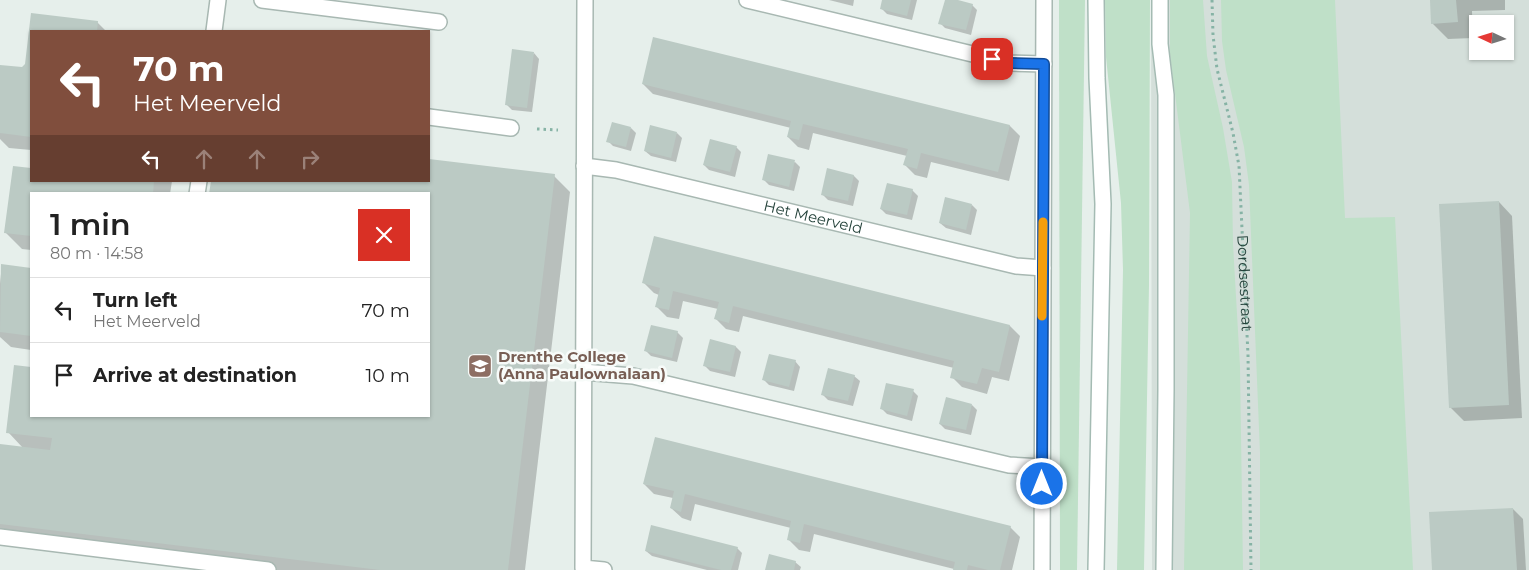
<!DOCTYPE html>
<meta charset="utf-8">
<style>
:root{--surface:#fff;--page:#f6f6f6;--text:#222;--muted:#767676;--line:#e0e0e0}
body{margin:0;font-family:Montserrat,sans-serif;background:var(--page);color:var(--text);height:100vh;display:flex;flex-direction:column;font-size:19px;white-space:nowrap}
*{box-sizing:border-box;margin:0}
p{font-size:16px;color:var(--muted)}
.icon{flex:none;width:28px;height:28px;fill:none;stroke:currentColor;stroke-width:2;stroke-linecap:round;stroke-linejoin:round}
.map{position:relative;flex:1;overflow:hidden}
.side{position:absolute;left:30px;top:192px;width:400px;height:225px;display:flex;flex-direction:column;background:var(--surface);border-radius:0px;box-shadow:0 1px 4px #0004}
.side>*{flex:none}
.hud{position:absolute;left:30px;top:30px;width:400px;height:152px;border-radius:0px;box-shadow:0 1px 4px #0004;background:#804e3d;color:#fff;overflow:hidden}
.needle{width:32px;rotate:274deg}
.controls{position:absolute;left:1469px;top:15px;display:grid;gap:10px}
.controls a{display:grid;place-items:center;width:45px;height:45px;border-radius:0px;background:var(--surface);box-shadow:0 1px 4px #0004;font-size:25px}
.pin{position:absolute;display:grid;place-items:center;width:42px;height:42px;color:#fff;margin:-21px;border-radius:10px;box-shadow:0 2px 8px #0006}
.me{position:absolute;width:55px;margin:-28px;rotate:0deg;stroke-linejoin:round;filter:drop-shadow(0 0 4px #0008)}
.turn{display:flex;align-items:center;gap:18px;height:105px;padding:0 20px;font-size:22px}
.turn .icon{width:65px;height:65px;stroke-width:2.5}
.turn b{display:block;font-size:35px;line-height:42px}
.lanes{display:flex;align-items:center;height:48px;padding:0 20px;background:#0003;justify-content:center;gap:25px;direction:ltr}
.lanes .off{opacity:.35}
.round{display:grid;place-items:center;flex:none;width:52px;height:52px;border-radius:0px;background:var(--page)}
.head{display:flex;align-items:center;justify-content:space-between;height:85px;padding:0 20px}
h1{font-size:30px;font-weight:600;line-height:38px}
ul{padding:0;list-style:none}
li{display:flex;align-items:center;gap:15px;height:65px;padding:0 20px;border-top:1px solid var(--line)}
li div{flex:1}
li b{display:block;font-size:19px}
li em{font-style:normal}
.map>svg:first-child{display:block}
</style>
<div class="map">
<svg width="1529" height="570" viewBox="0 0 1529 570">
<rect width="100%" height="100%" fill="#e6efeb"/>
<path fill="#d4dfda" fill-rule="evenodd" d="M1151 0H1529V570H1152ZM1478 24H1505V51H1478Z"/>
<g fill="#bfe0c8">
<polygon points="1059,0 1085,0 1077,570 1060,570"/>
<polygon points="1105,0 1150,0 1149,285 1144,570 1117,570 1123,270 1121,203 1106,57"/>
<polygon points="1170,0 1203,0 1207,56 1223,128 1232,182 1233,244 1240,366 1243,570 1184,570 1190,213 1170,54"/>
<polygon points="1221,0 1335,0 1345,218 1395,217 1413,570 1260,570 1260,453 1249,185 1244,147 1226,70 1222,41"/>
</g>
<g fill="#0003">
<polygon points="829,0 854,0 853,6"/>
<polygon points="883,0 917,0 912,20 887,14 881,8"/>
<polygon points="946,0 972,5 977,10 971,35 945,28 940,23"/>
<polygon points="1431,0 1505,0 1505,10 1472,11 1473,38 1448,39 1432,23"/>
<polygon points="32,14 97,22 106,31 31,31 31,150 9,148 0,139 0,74 22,69 26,65"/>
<polygon points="654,39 1010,126 1020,136 1009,181 931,162 927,178 915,175 905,165 907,156 813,133 809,150 798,147 788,137 791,128 653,94 643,84"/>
<polygon points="534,53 539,59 532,112 512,110 507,105"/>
<polygon points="631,128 636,133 631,151 613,146 608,141"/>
<polygon points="677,133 682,138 676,162 651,156 645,151"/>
<polygon points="736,147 741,152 735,177 709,170 704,165"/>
<polygon points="429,161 554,176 570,192 525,570 269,570 0,538 0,445 23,448 8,432 15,366 31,368 31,416 429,416"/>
<polygon points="795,162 800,167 794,191 769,185 763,179"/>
<polygon points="14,167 31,169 31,181 172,181 170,194 31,194 31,250 22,249 6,233"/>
<polygon points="828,170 854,176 859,181 853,206 828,200 822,194"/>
<polygon points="912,190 918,196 912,220 886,214 881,209"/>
<polygon points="1499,202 1512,216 1522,418 1464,421 1450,407"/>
<polygon points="972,205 977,210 971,235 946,228 940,223"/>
<polygon points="2,265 31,269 31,350 11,347 0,337 0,284"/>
<polygon points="644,283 1010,326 1020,336 1009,381 992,377 987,394 962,387 952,377 954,368 743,316 739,332 726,329 716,319 718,309 683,301 679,319 667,317 656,306 659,295 654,293"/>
<polygon points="677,332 683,338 677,362 651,356 646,351"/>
<polygon points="711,341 736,347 741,352 735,377 710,371 704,365"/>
<polygon points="795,361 800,367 794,391 769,385 764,380"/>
<polygon points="854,376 860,381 853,406 828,400 822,394"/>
<polygon points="913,391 918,396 912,421 887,414 882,409"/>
<polygon points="972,405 977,410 971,435 945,429 940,424"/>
<polygon points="644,484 1010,527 1020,537 1012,570 954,570 954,569 814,534 810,552 799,550 788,539 791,528 695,504 691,521 682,518 671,508 673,498 654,494"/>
<polygon points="1513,509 1523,519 1526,570 1434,570"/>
<polygon points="737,548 742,553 738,570 707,570 652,556 646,551"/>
<polygon points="795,562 801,567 800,570 767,570"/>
</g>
<g fill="#bbcac4">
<polygon points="882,0 911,0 907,16 880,9"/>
<polygon points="945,0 958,0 973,4 966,30 938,24"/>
<polygon points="1430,0 1456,0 1458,22 1431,24"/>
<polygon points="31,13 98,21 97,31 31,31 31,137 0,133 0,65 22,67 25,64"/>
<polygon points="653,37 1010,125 998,172 921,153 917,169 903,165 908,149 803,124 799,140 787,137 791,121 642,84"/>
<polygon points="512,49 534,52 527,108 505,105"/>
<polygon points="612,122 631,127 626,147 606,142"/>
<polygon points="650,125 677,132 671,158 644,151"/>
<polygon points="710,139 737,146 730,172 703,165"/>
<polygon points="768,154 795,160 789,187 762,180"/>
<polygon points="429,159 555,174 508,570 380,570 0,524 0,444 50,450 52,438 6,433 14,365 31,367 31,416 429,416 429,194 209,194 211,181 429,181"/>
<polygon points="13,166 31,168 31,181 154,181 153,194 31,194 31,236 4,233"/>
<polygon points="827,168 854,175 848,201 821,195"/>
<polygon points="887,183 913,189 907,215 880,209"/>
<polygon points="945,197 972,204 966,230 939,223"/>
<polygon points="1499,201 1509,405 1449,408 1439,204"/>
<polygon points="654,236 1010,325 999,372 982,368 977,384 950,378 954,361 733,306 729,323 714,319 719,302 673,291 669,310 655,307 660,288 642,283"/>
<polygon points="1,264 31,268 31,336 0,332"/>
<polygon points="651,325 678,331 672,358 644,351"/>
<polygon points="710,339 736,346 730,372 703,366"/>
<polygon points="769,354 796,360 789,387 762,380"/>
<polygon points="828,368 855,375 848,401 821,395"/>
<polygon points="886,383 914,389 907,416 880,409"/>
<polygon points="946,397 972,404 966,430 939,424"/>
<polygon points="655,437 1011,526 1000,570 988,570 968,565 967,570 953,570 955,562 804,524 800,543 787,540 791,521 685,494 681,512 670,508 674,491 643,484"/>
<polygon points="1513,508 1517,570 1432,570 1429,512"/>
<polygon points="651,525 738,547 731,570 721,570 645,551"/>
<polygon points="769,554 796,561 794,570 765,570"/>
</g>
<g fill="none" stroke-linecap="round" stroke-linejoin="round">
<defs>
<g id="service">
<polyline points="262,0 439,22"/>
<polyline points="214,31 218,0"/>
<polyline points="429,117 511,128"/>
<polyline points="197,194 199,181"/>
<polyline points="0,537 268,570"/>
</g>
<g id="minor">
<polyline points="585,0 583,568 604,570"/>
<polyline points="747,0 1010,63 1044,64"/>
<path id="s2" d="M584 166 616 170 1016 266 1043 268"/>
<polyline points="583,372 633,376 1009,465 1042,467"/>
<polyline points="1042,570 1044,0"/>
</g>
<g id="secondary">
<polyline points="1160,0 1160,44 1166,95 1166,390 1164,570"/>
<polyline points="1096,570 1103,204 1097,78 1096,0"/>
</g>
</defs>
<use href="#service" stroke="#a8b8b2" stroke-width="18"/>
<use href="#minor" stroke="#a8b8b2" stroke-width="18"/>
<use href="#secondary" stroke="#a4bbb3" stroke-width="18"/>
<g stroke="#86b3a5" stroke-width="3" stroke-dasharray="2.5 4" stroke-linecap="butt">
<path id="s1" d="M1212 0 1213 35 1217 69 1233 133 1239 166 1248 355 1251 570"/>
<polyline points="537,129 558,130"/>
</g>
<use href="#service" stroke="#fff" stroke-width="15"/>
<use href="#minor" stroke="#fff" stroke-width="15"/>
<use href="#secondary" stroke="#fff" stroke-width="15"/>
</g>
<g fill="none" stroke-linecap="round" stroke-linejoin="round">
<defs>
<polyline id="route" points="992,59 1010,63 1044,64 1042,484"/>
</defs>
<use href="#route" stroke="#114b97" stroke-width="12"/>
<use href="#route" stroke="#1a73e8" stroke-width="9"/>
<polyline stroke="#f59e0b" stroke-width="9" points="1042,316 1043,222"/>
</g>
<defs>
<symbol id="university-square" viewBox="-11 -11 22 22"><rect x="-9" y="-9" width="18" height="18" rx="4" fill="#8d6e63" stroke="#f7fbf9"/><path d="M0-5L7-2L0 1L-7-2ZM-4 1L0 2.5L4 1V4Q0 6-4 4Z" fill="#fff"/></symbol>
</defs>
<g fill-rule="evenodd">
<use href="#university-square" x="466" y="352" width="28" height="28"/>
</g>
<g text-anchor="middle" stroke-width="5" stroke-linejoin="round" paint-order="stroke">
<g font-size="15" fill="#24423a" stroke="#f7fbf9">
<text dy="5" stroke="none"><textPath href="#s2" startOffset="235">Het Meerveld</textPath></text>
<text dy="5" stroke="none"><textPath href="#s1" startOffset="286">Dordsestraat</textPath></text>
</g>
<g font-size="15" font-weight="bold" fill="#785e54" stroke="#f7fbf9" text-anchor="start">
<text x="498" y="362">Drenthe College<tspan x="498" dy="17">(Anna Paulownalaan)</tspan></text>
</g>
</g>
</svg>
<div class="controls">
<a><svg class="needle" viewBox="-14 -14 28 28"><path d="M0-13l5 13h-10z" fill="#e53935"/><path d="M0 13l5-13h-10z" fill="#767676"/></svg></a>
</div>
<div class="pin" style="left:992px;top:59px;background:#d93025"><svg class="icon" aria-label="arrive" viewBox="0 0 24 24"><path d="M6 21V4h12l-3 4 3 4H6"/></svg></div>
<svg class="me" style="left:1042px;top:484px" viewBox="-20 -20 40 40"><circle r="17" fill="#1a73e8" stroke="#fff" stroke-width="3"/><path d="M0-11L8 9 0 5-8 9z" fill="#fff"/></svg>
<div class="hud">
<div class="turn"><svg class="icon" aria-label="left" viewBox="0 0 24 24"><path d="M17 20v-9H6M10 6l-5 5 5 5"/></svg><div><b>70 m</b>Het Meerveld</div></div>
<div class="lanes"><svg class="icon" aria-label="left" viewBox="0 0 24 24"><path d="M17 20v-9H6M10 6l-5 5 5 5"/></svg><svg class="icon off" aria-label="ahead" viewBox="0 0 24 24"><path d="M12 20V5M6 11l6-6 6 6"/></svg><svg class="icon off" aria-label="ahead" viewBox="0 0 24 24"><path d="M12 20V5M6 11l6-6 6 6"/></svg><svg class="icon off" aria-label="right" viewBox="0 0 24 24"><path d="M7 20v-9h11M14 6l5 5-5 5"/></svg></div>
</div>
<section class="side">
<div class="head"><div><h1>1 min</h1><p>80 m · 14:58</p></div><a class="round" style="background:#d93025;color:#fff"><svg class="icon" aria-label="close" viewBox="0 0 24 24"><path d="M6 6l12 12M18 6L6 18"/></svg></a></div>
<ul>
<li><svg class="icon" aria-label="left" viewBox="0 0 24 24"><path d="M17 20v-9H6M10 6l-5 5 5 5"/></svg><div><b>Turn left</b><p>Het Meerveld</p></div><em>70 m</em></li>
<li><svg class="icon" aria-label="arrive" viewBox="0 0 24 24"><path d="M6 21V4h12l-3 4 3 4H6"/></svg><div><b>Arrive at destination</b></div><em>10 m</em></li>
</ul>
</section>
</div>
